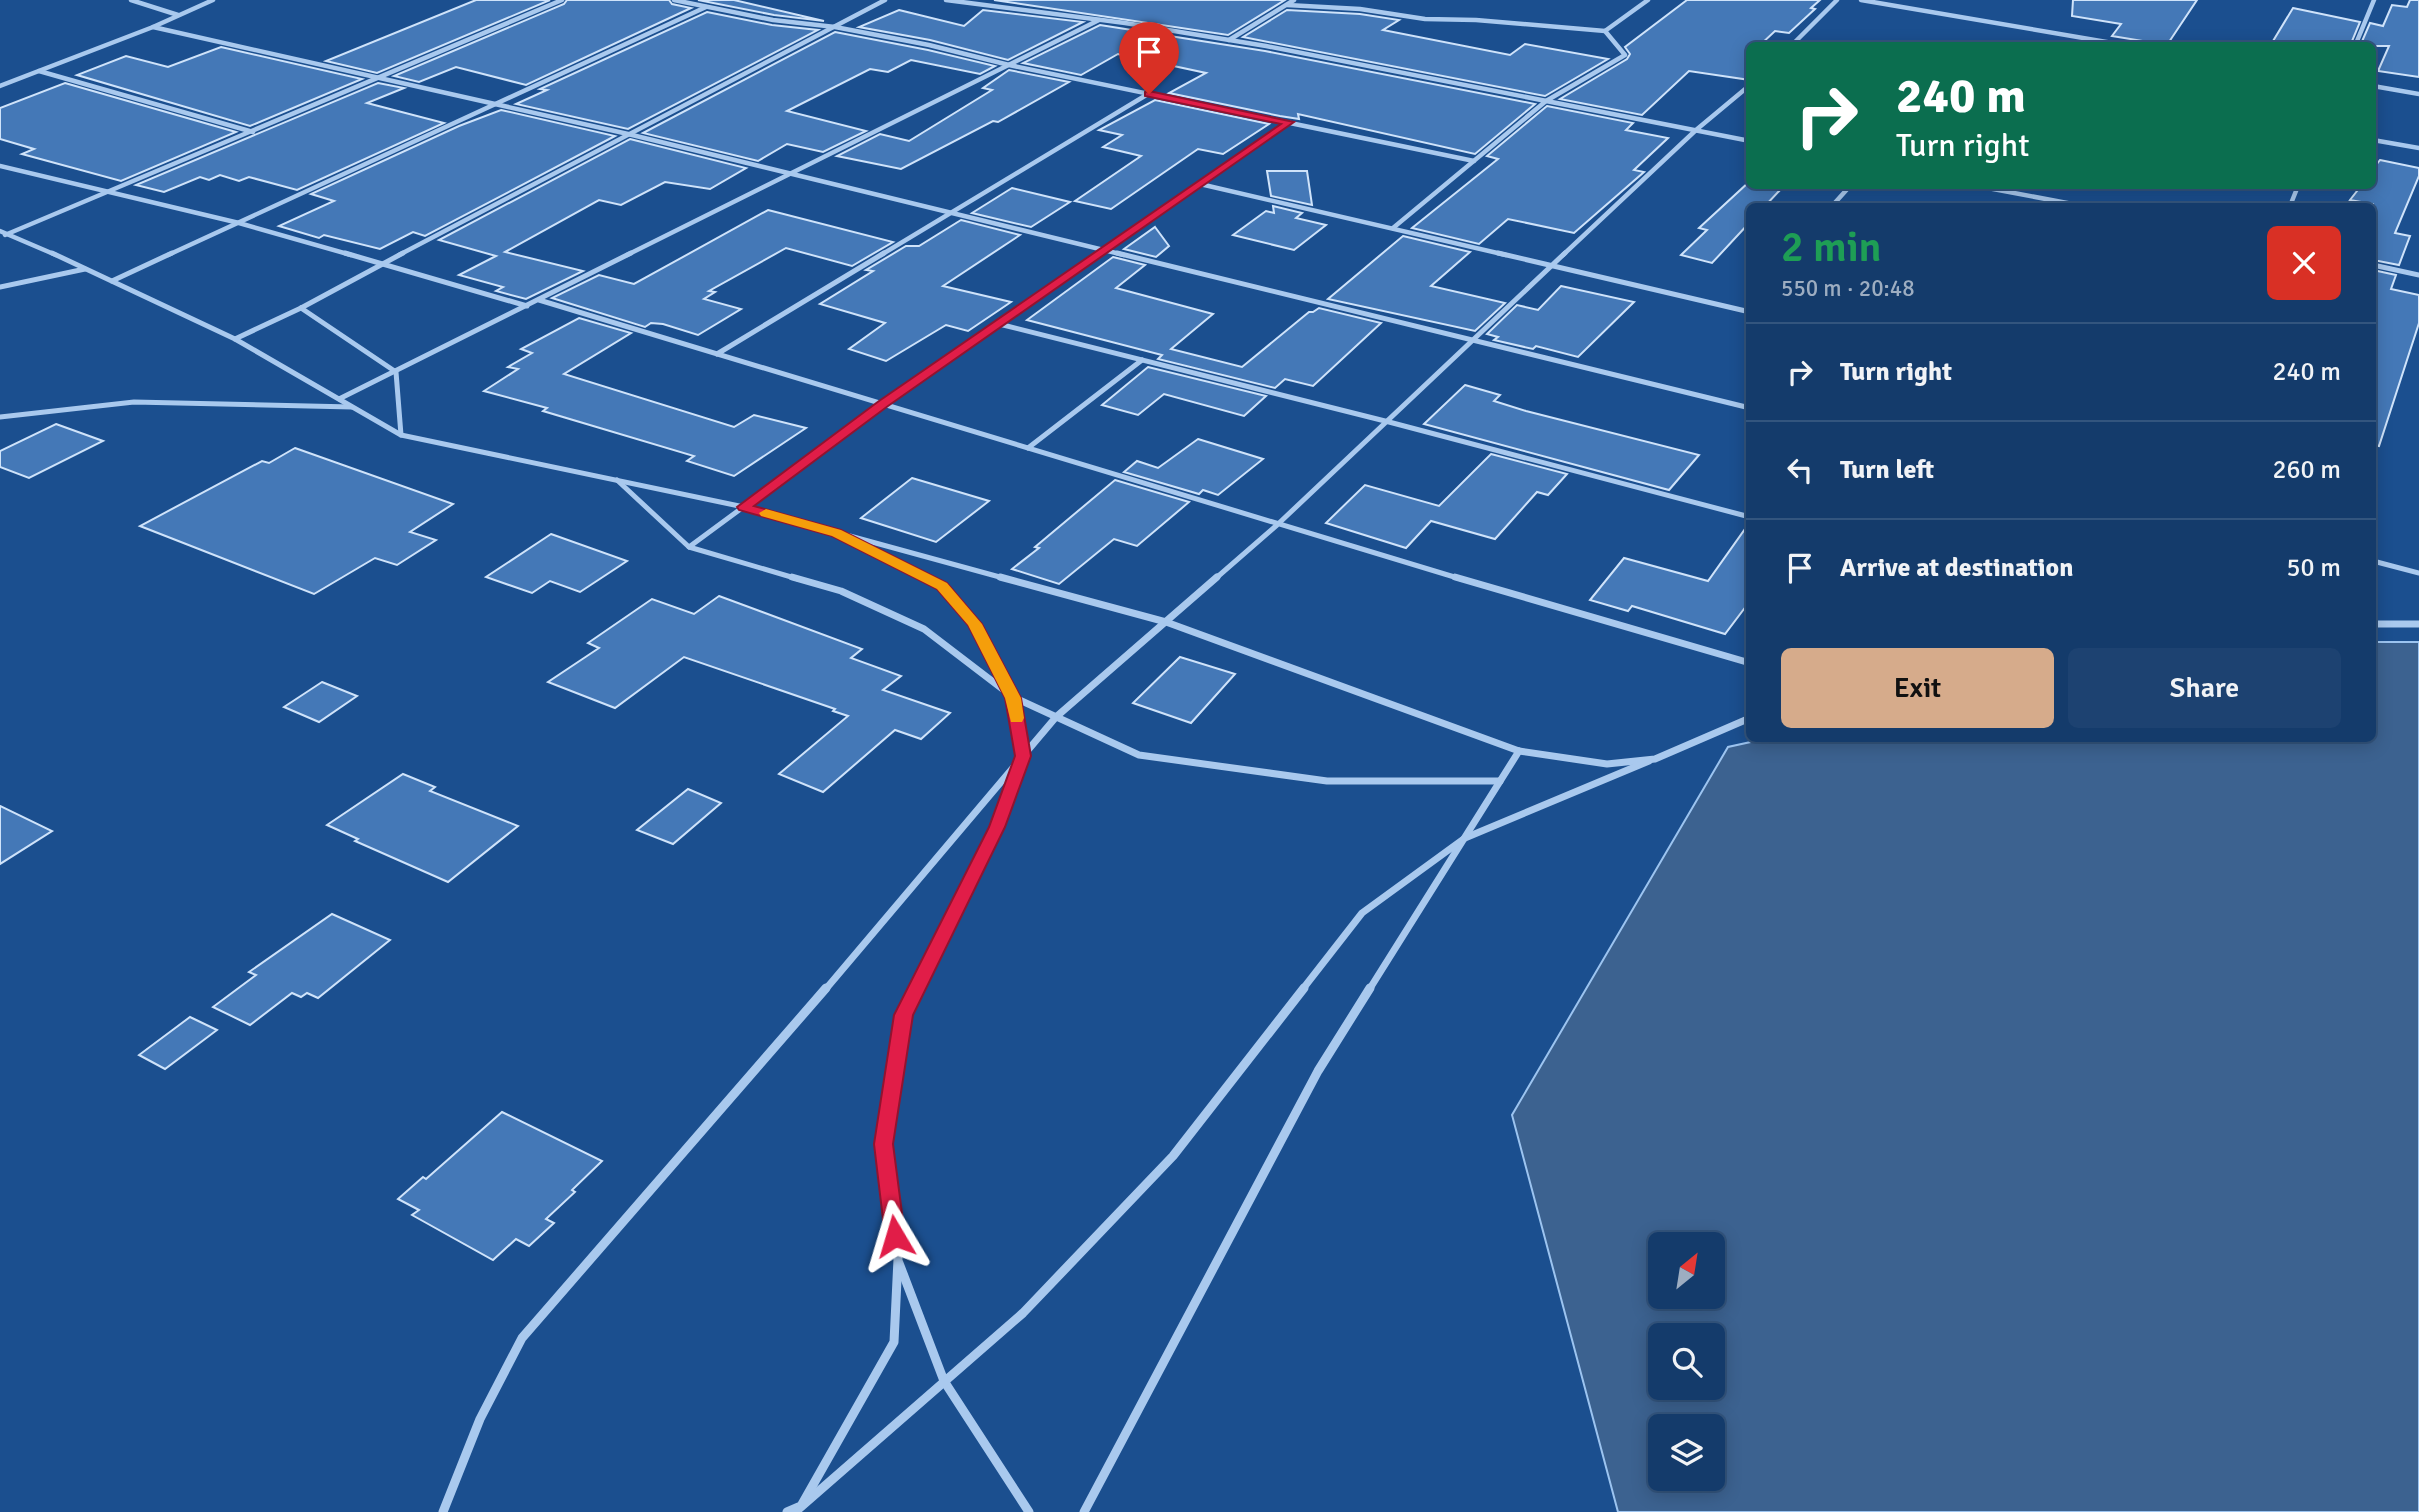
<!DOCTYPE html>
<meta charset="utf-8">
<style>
:root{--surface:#143b6b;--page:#1d4271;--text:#f1f3f6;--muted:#9dadc1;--line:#33557e;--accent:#d6ab8b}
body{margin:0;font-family:Signika,sans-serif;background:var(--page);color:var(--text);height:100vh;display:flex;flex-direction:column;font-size:26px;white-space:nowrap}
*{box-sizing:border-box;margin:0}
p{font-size:23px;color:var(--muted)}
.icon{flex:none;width:38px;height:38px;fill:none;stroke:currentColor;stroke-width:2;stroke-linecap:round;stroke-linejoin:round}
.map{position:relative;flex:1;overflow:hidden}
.side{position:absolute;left:1746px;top:203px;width:630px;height:539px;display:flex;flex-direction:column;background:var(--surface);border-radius:10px;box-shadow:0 4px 18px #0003,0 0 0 2px var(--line)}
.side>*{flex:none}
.top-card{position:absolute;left:1746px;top:42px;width:630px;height:147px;border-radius:10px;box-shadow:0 4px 18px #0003,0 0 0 2px var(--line);background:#0b6e4f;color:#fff;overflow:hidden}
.needle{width:46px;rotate:30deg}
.tools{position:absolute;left:1648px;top:1232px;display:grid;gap:14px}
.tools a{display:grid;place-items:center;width:77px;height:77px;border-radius:10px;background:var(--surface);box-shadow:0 4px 18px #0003,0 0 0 2px var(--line);font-size:35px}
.pin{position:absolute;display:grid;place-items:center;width:60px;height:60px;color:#fff;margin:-72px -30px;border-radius:50% 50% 50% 0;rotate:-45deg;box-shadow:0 0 7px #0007}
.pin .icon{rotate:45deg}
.me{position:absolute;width:77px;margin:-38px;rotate:353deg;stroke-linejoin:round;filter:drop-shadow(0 0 5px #0008)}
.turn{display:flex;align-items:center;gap:24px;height:147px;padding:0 35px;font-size:32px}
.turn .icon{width:91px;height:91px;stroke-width:2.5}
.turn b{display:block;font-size:49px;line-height:60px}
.round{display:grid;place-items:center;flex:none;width:74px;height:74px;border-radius:10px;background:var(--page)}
.headline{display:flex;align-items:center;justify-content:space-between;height:119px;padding:0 35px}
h1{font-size:42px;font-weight:600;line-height:52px;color:#1e9e55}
.button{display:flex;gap:14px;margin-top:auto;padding:14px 35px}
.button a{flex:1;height:80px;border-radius:10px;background:var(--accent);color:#111;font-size:28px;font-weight:600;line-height:80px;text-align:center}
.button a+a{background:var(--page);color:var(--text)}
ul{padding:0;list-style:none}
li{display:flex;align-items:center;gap:21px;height:98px;padding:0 35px;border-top:2px solid var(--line)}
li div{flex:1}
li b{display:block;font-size:26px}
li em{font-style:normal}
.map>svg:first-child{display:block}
</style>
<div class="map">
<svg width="2419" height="1512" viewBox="0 0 2419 1512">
<rect width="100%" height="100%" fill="#1b4f8f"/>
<path fill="#3c6290" stroke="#9cc4f0" stroke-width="2" fill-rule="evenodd" d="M2373 642H2419V1512H1618L1512 1115 1728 747 1769 738H2373ZM1661 1244H1713V1297H1661ZM1661 1335H1713V1388H1661ZM1661 1426H1713V1479H1661Z"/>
<g fill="#4478b7" stroke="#cfe3fa" stroke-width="2">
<polygon points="476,0 550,0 377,73 326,61"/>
<polygon points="567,0 669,0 672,4 691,8 526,85 456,67 419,82 394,76 564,4"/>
<polygon points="698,0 734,0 824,21 774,15"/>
<polygon points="994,0 1285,0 1228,35"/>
<polygon points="1687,0 1820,0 1811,8 1815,9 1789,33 1775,31 1759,46 1750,46 1750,80 1689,71 1642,115 1560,99 1627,59 1630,54 1625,47"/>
<polygon points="2073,0 2197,0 2167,45 2112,36 2121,24 2072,16"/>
<polygon points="2410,0 2419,0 2419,77 2378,71 2389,46 2360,46 2370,23 2383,26 2392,5 2407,7"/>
<polygon points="2293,8 2360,22 2350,46 2270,46"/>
<polygon points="899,10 964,26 983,10 1083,22 1008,60 930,40 859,27"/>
<polygon points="1287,10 1360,14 1399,20 1383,30 1510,55 1525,44 1608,59 1545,96 1243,37"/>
<polygon points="707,12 772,25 818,30 628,129 516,104 547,90 540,89"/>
<polygon points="1100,25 1265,51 1535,104 1475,154 1298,114 1299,119 1280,116 1169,93 1206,73 1118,54 1081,75 1023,63"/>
<polygon points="835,32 928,50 995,66 980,74 911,60 888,72 870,69 787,111 866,131 823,152 787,144 758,161 643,133"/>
<polygon points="221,47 362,79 250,126 77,75 126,56 168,67"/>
<polygon points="1009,70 1069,82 998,122 993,121 901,169 837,156 880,134 909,141 992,90 983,88"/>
<polygon points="65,83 236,132 121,181 22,154 34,149 0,139 0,108"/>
<polygon points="378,83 404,88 367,103 444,123 297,190 249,177 239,181 220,175 209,180 200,177 164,192 136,185"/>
<polygon points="1155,100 1269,124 1223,154 1198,149 1111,209 1075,201 1141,156 1103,147 1122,135 1099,130"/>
<polygon points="1547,106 1633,123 1626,130 1668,138 1634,170 1644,172 1574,233 1508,219 1479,244 1412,228 1498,159 1487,156"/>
<polygon points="501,110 615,136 425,236 413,232 380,249 324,235 319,238 279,226 334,201 311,194 459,126"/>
<polygon points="630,139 746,168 710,189 665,182 621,205 599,200 505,252 583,271 526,299 496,291 503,287 459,275 496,256 439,240"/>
<polygon points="2380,160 2419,168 2419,176 2395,233 2410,236 2399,265 2373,260 2373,204 2350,200 2361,186 2373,186 2373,169"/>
<polygon points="1267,171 1307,171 1312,205 1271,196"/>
<polygon points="1749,182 1750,186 1781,189 1765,206 1750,206 1750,222 1712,263 1681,255 1707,230 1699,228"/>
<polygon points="1012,188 1070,202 1031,227 972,213"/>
<polygon points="1273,206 1302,213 1296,218 1326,225 1294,250 1233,235 1266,211 1274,213"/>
<polygon points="768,210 893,242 852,266 786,248 709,291 715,292 704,299 741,309 698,335 663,324 651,323 645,327 552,298 599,275 634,284"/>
<polygon points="961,220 1020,235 943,286 1011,302 968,331 946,325 886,361 849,349 885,323 820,304 873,271 866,270 906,246 919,246"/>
<polygon points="1155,227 1169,246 1156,257 1124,249"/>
<polygon points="1403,236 1470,252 1431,286 1505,303 1475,331 1328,299"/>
<polygon points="1113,257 1145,265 1116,288 1213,314 1171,349 1242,367 1309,312 1313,312 1319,308 1381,323 1313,386 1285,379 1275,388 1158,359 1162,355 1027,320"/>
<polygon points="2373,270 2396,275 2391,289 2419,295 2419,323 2379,446 2373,445"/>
<polygon points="1561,286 1634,302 1578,357 1536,346 1533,349 1494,340 1498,337 1487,334 1517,305 1538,310"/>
<polygon points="579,318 631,333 564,374 734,427 754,415 806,428 734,476 687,461 694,456 543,411 547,408 484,391 518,369 508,367 532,353 521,349"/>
<polygon points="1148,367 1266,396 1244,416 1164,394 1138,415 1102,405"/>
<polygon points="1465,385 1500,395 1494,401 1526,411 1699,455 1669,490 1424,424"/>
<polygon points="56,424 103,441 29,478 0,467 0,451"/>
<polygon points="1198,439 1263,459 1218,495 1203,490 1199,494 1124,472 1137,461 1158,468"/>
<polygon points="295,448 453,504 410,532 436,540 397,565 375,558 314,594 140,526 262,461 269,463"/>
<polygon points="1491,454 1567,474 1548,495 1537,492 1495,539 1431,521 1406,548 1326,523 1365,485 1439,506"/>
<polygon points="912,478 989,501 936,542 861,518"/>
<polygon points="1115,480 1189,502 1137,546 1114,539 1059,584 1012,569 1039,548 1035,547"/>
<polygon points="1750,522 1750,601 1725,634 1632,606 1628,611 1590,600 1624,558 1708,581"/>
<polygon points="551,534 627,561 580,592 550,581 532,593 486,577"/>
<polygon points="719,596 862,649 851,658 901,676 883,690 950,713 921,739 895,730 823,792 779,774 848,716 833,711 835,709 684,657 615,708 548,682 599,648 588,643 652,599 694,614"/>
<polygon points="1180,657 1235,674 1191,723 1133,703"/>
<polygon points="322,682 357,696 319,722 284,707"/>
<polygon points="403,774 435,787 430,791 518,826 448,882 355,841 358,839 327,825"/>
<polygon points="688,789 721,803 673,844 637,830"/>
<polygon points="0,806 52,831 0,864"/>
<polygon points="332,914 390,940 318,998 307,993 301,997 292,993 250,1025 213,1007 256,975 249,972"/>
<polygon points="190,1017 217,1030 165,1069 139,1055"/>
<polygon points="502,1112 602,1161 572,1190 575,1192 546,1219 554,1223 529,1246 516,1239 493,1260 412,1215 419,1210 398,1199 423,1177 426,1179"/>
</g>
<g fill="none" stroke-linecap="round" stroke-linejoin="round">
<g stroke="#a9c9ee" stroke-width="4.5">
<polyline points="131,0 178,15"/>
<polyline points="674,0 773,20 835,27 929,45 1009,65 1474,161"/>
<polyline points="946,0 1125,23 1266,46 1750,141"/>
<polyline points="1861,0 2130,46"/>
<polyline points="1287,5 1360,9 1425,19 1476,20 1605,31 1648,0"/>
<polyline points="153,27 628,134 1124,255"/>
<polyline points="1229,40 1294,0"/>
<polyline points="1791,46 1837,0"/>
<polyline points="2355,46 2374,0"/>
<polyline points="39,71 253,132"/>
<polyline points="0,86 153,27 213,0"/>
<polyline points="2373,86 2419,94"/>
<polyline points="2373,140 2419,148"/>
<polyline points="0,166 239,223 351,255"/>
<polyline points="1200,184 1506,255"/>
<polyline points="1977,186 2083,206"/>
<polyline points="1832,206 1850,186"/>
<polyline points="2290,206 2298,186"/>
<polyline points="1393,228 1546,101 1625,55 1605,31"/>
<polyline points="0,231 56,255"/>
<polyline points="5,235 562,0"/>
<polyline points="168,255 706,7"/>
<polyline points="399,255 885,0"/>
<polyline points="627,255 1099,20"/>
<polyline points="881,255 1148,94"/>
<polyline points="1098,255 1289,123"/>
<polyline points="1563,255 1696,130 1750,85"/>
</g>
<g stroke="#a9c9ee" stroke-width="5">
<polyline points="52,253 235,339 401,435 744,507 1007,579"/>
<polyline points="345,253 527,306"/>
<polyline points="1117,253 1750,408"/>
<polyline points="1498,253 1750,312"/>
<polyline points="2373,265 2419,275"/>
<polyline points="112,281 172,253"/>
<polyline points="0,287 85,269"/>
<polyline points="539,300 1461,579"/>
<polyline points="301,308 396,372 401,435"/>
<polyline points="999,324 1389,422 1750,517"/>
<polyline points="235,339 301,308 403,253"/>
<polyline points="717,354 884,253"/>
<polyline points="339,399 631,253"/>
<polyline points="0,417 134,402 352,407"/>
<polyline points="1028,448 1142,360"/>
<polyline points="617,480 689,547 798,579"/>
<polyline points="853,541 927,579"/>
<polyline points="689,547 883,404 1101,253"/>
<polyline points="2373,561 2419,573"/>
<polyline points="1215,579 1277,525 1565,253"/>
</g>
<g stroke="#a9c9ee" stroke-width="7">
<polyline points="792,577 841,591 924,629 1013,697 1139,755 1327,781 1500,781"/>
<polyline points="1000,577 1166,622 1519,751 1607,764 1655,759 1750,718"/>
<polyline points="1455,577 1750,663"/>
<polyline points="2373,624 2419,624"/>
<polyline points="825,990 1056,717 1217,577"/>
<polyline points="916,990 997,827 1023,756 1013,697 974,624 942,586 924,577"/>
<polyline points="1302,990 1362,913 1465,838 1649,761"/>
<polyline points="1369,990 1519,751"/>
</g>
<g stroke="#a9c9ee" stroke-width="9">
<polyline points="899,1263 944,1381 1029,1512"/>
<polyline points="443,1512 480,1419 522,1338 826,988"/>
<polyline points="787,1512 801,1506 894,1342 898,1259 883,1144 903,1015 916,988"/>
<polyline points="795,1512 1023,1313 1173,1156 1304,988"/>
<polyline points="1084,1512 1318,1071 1370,988"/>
</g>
</g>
<polygon fill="#e11d48" stroke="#92132f" stroke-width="2" points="1149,91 1294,122 888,406 754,506 841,530 947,583 982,624 1021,698 1031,756 1005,827 913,1015 893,1144 905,1236 902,1242 895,1244 888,1242 885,1236 874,1144 894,1015 989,827 1015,756 1005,698 968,625 937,589 832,536 739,510 737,507 879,401 1281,124 1145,96 1145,92"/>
<polygon fill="#f59e0b" points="766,509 841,530 947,583 982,624 1021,698 1024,718 1022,722 1011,722 1005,698 968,625 937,589 832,536 761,516 759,513"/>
</svg>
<div class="tools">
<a><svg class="needle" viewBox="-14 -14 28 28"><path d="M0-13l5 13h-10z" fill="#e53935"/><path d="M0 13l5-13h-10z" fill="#9dadc1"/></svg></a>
<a><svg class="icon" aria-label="search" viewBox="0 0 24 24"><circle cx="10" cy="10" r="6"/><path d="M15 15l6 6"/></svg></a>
<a><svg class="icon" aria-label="layers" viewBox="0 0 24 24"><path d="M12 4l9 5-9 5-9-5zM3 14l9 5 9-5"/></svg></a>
</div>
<div class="pin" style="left:1149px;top:94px;background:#d93025"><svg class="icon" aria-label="arrive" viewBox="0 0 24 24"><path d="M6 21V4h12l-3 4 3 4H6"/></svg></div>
<svg class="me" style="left:895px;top:1236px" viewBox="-20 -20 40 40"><path d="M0-17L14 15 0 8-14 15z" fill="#e11d48" stroke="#fff" stroke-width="4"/></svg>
<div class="top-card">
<div class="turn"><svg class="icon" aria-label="right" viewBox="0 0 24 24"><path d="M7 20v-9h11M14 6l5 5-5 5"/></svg><div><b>240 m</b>Turn right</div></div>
</div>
<section class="side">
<div class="headline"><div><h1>2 min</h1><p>550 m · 20:48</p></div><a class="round" style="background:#d93025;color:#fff"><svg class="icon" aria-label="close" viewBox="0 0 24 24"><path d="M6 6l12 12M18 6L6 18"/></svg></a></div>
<ul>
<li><svg class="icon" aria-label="right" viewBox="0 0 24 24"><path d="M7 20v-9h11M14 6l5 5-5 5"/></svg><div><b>Turn right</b></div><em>240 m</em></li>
<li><svg class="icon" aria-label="left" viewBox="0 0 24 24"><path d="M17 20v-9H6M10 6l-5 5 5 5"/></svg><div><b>Turn left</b></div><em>260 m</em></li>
<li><svg class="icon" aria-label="arrive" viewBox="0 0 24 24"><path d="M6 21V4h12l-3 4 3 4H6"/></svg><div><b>Arrive at destination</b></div><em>50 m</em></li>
</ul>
<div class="button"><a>Exit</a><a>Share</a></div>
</section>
</div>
